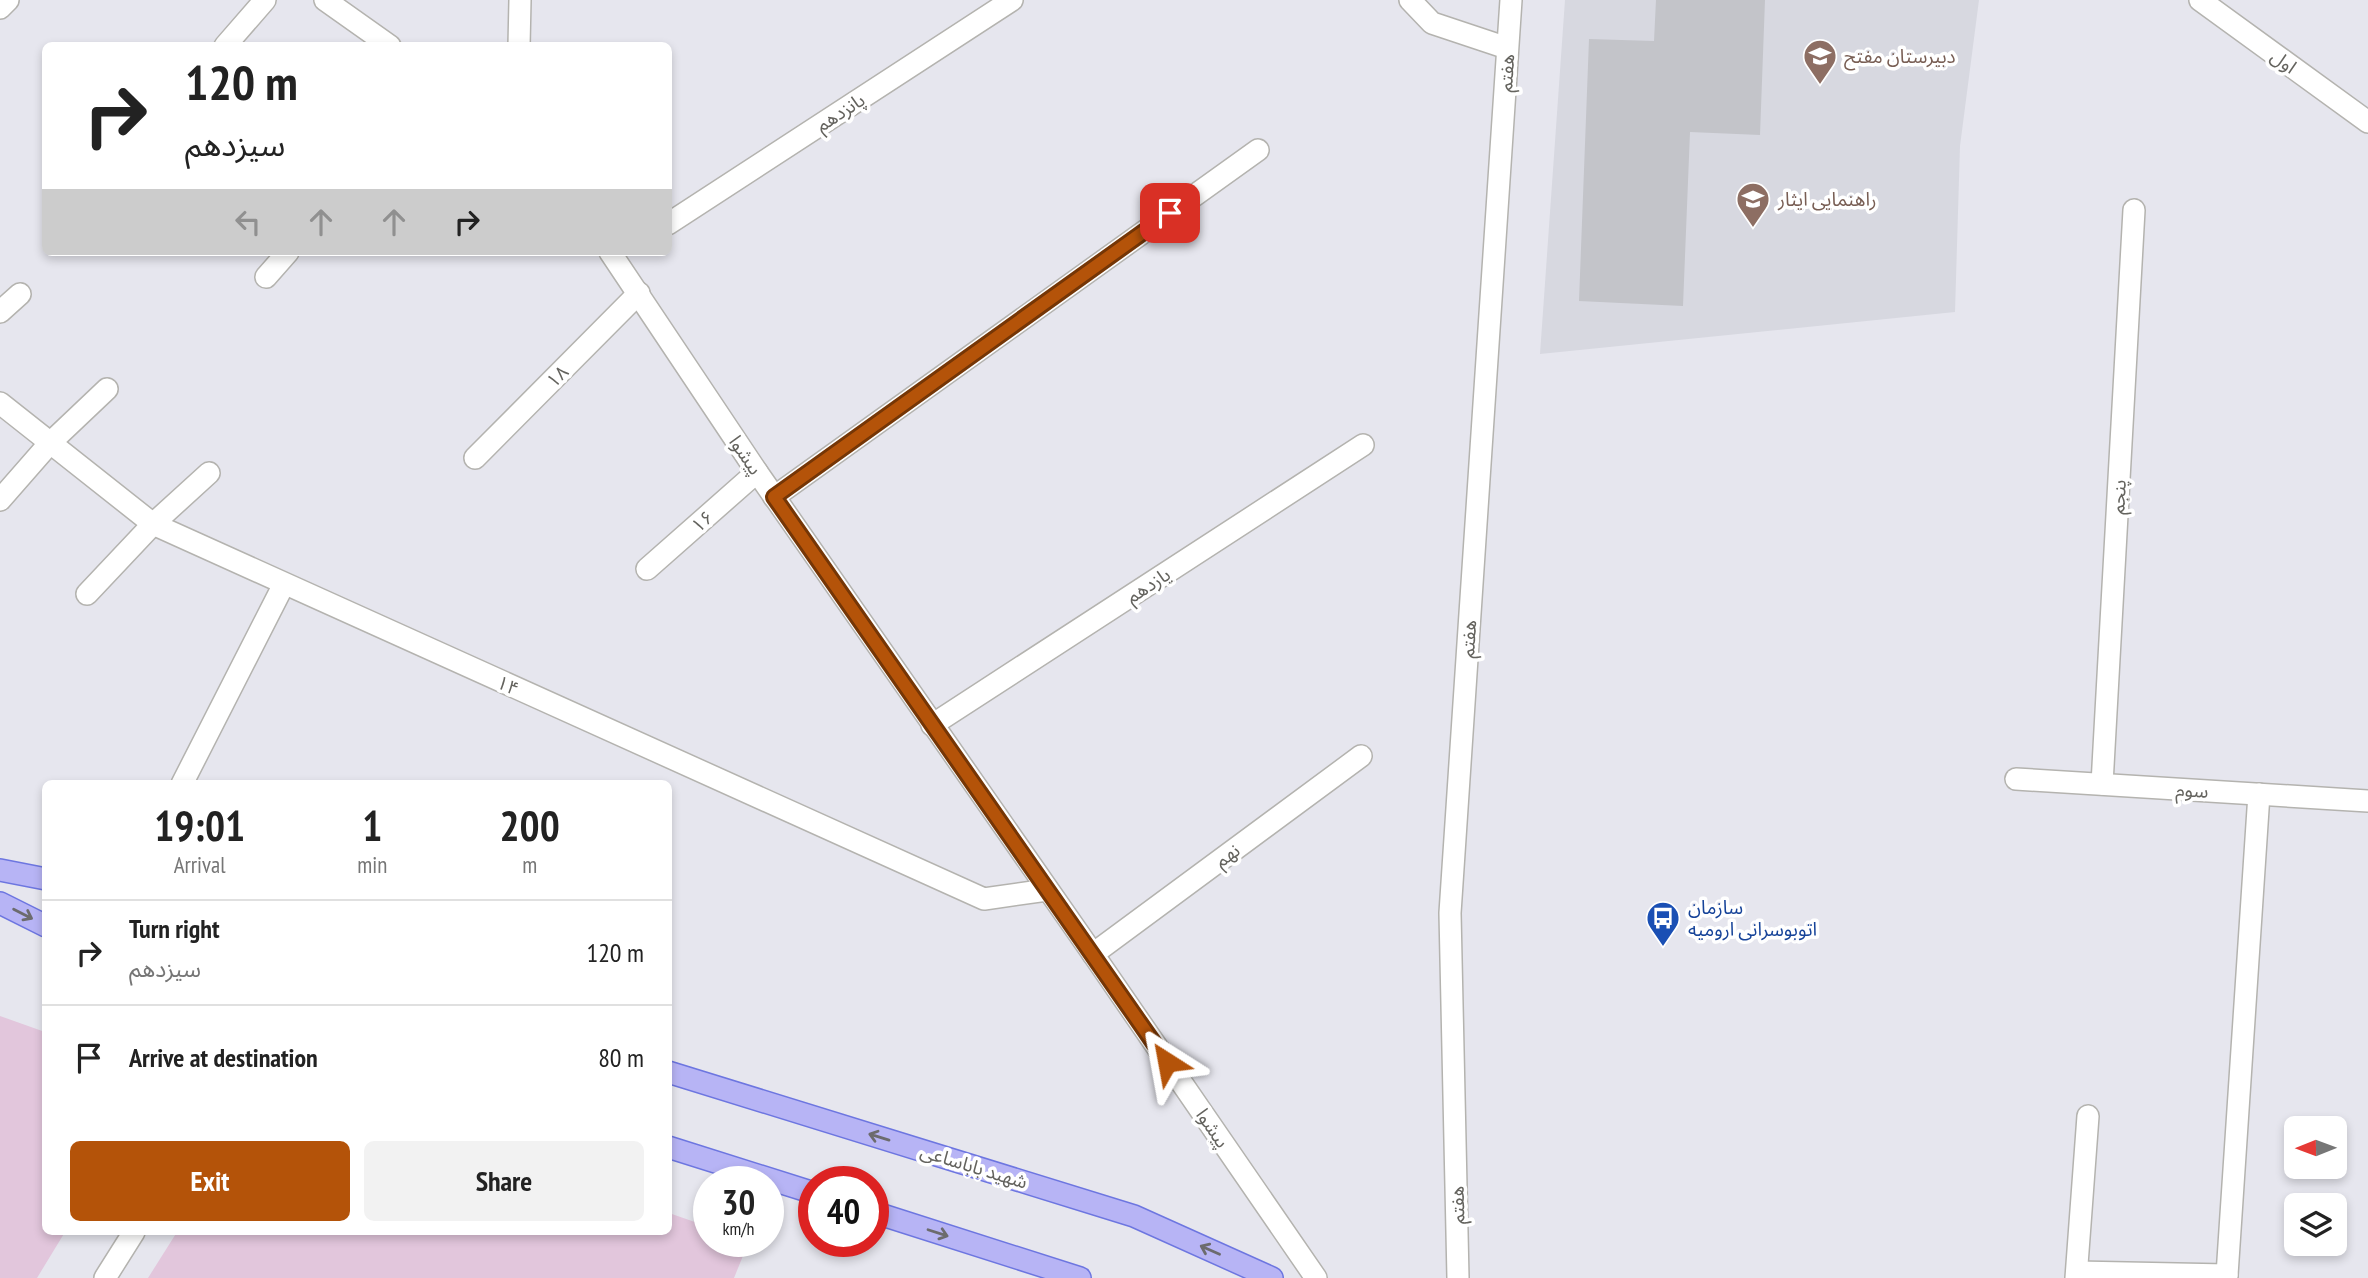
<!DOCTYPE html>
<meta charset="utf-8">
<style>
:root{--surface:#fff;--page:#f2f2f2;--text:#222;--muted:#767676;--line:#e0e0e0;--accent:#b45309}
body{margin:0;font-family:"PT Sans Narrow","Noto Sans Arabic",sans-serif;background:var(--page);color:var(--text);height:100vh;display:flex;flex-direction:column;font-size:26px;white-space:nowrap}
*{box-sizing:border-box;margin:0}
p{font-size:23px;color:var(--muted)}
.icon{flex:none;width:38px;height:38px;fill:none;stroke:currentColor;stroke-width:2;stroke-linecap:round;stroke-linejoin:round}
.map{position:relative;flex:1;overflow:hidden}
.side{position:absolute;left:42px;top:780px;width:630px;height:455px;display:flex;flex-direction:column;background:var(--surface);border-radius:10px;box-shadow:0 4px 10px #0003}
.side>*{flex:none}
.top-card{position:absolute;left:42px;top:42px;width:630px;height:214px;border-radius:10px;box-shadow:0 4px 10px #0003;background:#fff;color:var(--text);overflow:hidden}
.needle{width:46px;rotate:269deg}
.fabs{position:absolute;left:2284px;top:1116px;display:grid;gap:14px}
.fabs a{display:grid;place-items:center;width:63px;height:63px;border-radius:10px;background:var(--surface);box-shadow:0 4px 10px #0003;font-size:35px}
.speed{position:absolute;left:693px;top:1166px;display:flex;gap:14px;font-size:35px;font-weight:700;text-align:center}
.speed>*{display:grid;place-content:center;width:91px;height:91px;border-radius:50%;background:var(--surface);box-shadow:0 4px 10px #0003;line-height:1}
.speed small{font-size:18px;font-weight:400}
.speed .limit{border:10px solid #d22;background:#fff;color:#111}
.pin{position:absolute;display:grid;place-items:center;width:60px;height:60px;color:#fff;margin:-30px;border-radius:14px;box-shadow:0 4px 10px #0006}
.me{position:absolute;width:77px;margin:-38px;rotate:326deg;stroke-linejoin:round;filter:drop-shadow(0 0 5px #0008)}
.turn{display:flex;align-items:center;gap:24px;height:147px;padding:0 28px;font-size:32px}
.turn .icon{width:91px;height:91px;stroke-width:2.5}
.turn b{display:block;font-size:49px;line-height:60px}
.lanes{display:flex;align-items:center;height:66px;padding:0 28px;background:#0003;justify-content:center;gap:35px;direction:ltr}
.lanes .off{opacity:.35}
.eta{display:flex;justify-content:space-evenly;align-items:center;height:119px;text-align:center}
.eta b{font-size:42px;font-weight:700;line-height:49px}
.action{display:flex;gap:14px;margin-top:auto;padding:14px 28px}
.action a{flex:1;height:80px;border-radius:10px;background:var(--accent);color:#fff;font-size:28px;font-weight:700;line-height:80px;text-align:center}
.action a+a{background:var(--page);color:var(--text)}
ul{padding:0;list-style:none}
li{display:flex;align-items:center;gap:21px;height:105px;padding:0 28px;border-top:2px solid var(--line)}
li div{flex:1}
li b{display:block;font-size:26px}
li em{font-style:normal}
.map>svg:first-child{display:block}
</style>
<div class="map">
<svg width="2368" height="1278" viewBox="0 0 2368 1278">
<rect width="100%" height="100%" fill="#e6e6ee"/>
<polygon fill="#d7d8e0" points="1565,0 1979,0 1960,146 1955,312 1540,354"/>
<g fill="#e2c6dc">
<polygon points="0,1016 45,1032 46,1232 65,1232 37,1278 0,1278"/>
<polygon points="669,1213 709,1227 709,1241 749,1241 734,1278 148,1278 177,1232 668,1232"/>
</g>
<polygon fill="#c3c4c9" points="1656,0 1765,0 1760,135 1690,132 1683,306 1579,301 1589,39 1654,41"/>
<g fill="none" stroke-linecap="round" stroke-linejoin="round">
<defs>
<g id="minor">
<polyline points="325,0 390,46"/>
<polyline points="1410,0 1432,23 1507,48"/>
<polyline points="2200,0 2368,122"/>
<polyline points="0,8 8,0"/>
<polyline points="225,46 265,0"/>
<polyline points="519,46 520,0"/>
<polyline points="668,224 1012,0"/>
<polyline points="610,252 757,472 1093,954 1316,1278"/>
<polyline points="266,277 288,252"/>
<polyline points="0,312 20,294"/>
<polyline points="0,403 153,524 984,899 1047,890"/>
<polyline points="475,458 639,293"/>
<polyline points="774,497 1258,150"/>
<polyline points="0,500 49,444 107,389"/>
<polyline points="647,569 757,472"/>
<polyline points="87,594 153,524 209,473"/>
<polyline points="932,725 1363,445"/>
<polyline points="2016,779 2368,801"/>
<polyline points="182,784 284,584"/>
<polyline points="2102,784 2134,210"/>
<polyline points="1093,954 1361,756"/>
<polyline points="2077,1272 2227,1275"/>
<polyline points="2227,1275 2259,794"/>
<polyline points="105,1278 134,1232"/>
<polyline points="1458,1278 1450,913 1511,0"/>
<polyline points="2076,1278 2088,1116"/>
</g>
<g id="major">
<polyline points="0,870 46,879"/>
<polyline points="0,903 46,926"/>
<polyline points="668,1072 1134,1216 1272,1278"/>
<polyline points="668,1147 814,1193"/>
<polyline points="873,1212 1080,1278"/>
</g>
</defs>
<use href="#minor" stroke="#b4b3af" stroke-width="24"/>
<use href="#major" stroke="#6d76e0" stroke-width="24"/>
<use href="#minor" stroke="#fff" stroke-width="21"/>
<use href="#major" stroke="#b7b4f5" stroke-width="21"/>
</g>
<defs><path id="oneway-shaft" d="M-6 0H5M1.5-3L5.5 0L1.5 3" fill="none" stroke-width="1.6" stroke-linecap="round" stroke-linejoin="round" transform="scale(1.75)"/></defs>
<g stroke="#6c6b6d">
<use href="#oneway-shaft" transform="translate(23 914) rotate(27)"/>
<use href="#oneway-shaft" transform="translate(879 1137) rotate(-163)"/>
<use href="#oneway-shaft" transform="translate(938 1233) rotate(18)"/>
<use href="#oneway-shaft" transform="translate(1210 1250) rotate(-156)"/>
</g>
<g fill="none" stroke-linecap="round" stroke-linejoin="round">
<defs>
<polyline id="route" points="1167,1062 774,497 1170,213"/>
</defs>
<use href="#route" stroke="#753606" stroke-width="18"/>
<use href="#route" stroke="#b45309" stroke-width="12"/>
</g>
<defs>
<symbol id="school-pin" viewBox="-11 -11 22 30"><path d="M0 17L-7.5 6A9.5 9.5 0 1 1 7.5 6Z" fill="#8d6e63" stroke="#fff"/><path d="M0-5L7-2L0 1L-7-2ZM-4 1L0 2.5L4 1V4Q0 6-4 4Z" fill="#fff"/></symbol>
<symbol id="bus-pin" viewBox="-11 -11 22 30"><path d="M0 17L-7.5 6A9.5 9.5 0 1 1 7.5 6Z" fill="#1a4fb4" stroke="#fff"/><path d="M-5-6H5V4H4V6H2V4H-2V6H-4V4H-5ZM-3.5-4V0h7V-4ZM-3.5 1.2v1.5H-2V1.2ZM2 1.2v1.5H3.5V1.2Z" fill="#fff"/></symbol>
</defs>
<g fill-rule="evenodd">
<use href="#school-pin" x="1801" y="37" width="38" height="52"/>
<use href="#school-pin" x="1734" y="180" width="38" height="52"/>
<use href="#bus-pin" x="1644" y="899" width="38" height="52"/>
</g>
<g text-anchor="middle" stroke-width="7" stroke-linejoin="round" paint-order="stroke">
<g font-size="19" fill="#785e54" stroke="#fff" text-anchor="start">
<text x="1844" y="63">دبیرستان مفتح</text>
<text x="1778" y="206">راهنمایی ایثار</text>
</g>
<g font-size="19" fill="#64635e" stroke="#fff">
<text transform="translate(2284 61) rotate(36)" y="7">اول</text>
<text transform="translate(1506 73) rotate(-86)" y="7">هفتم</text>
<text transform="translate(840 112) rotate(-33)" y="7">پانزدهم</text>
<text transform="translate(557 376) rotate(-45)" y="7">۱۸</text>
<text transform="translate(746 455) rotate(56)" y="7">پیشوا</text>
<text transform="translate(2118 497) rotate(-87)" y="7">پنجم</text>
<text transform="translate(702 521) rotate(-42)" y="7">۱۶</text>
<text transform="translate(1148 585) rotate(-33)" y="7">یازدهم</text>
<text transform="translate(1468 639) rotate(-86)" y="7">هفتم</text>
<text transform="translate(508 685) rotate(24)" y="7">۱۴</text>
<text transform="translate(2192 790) rotate(3)" y="7">سوم</text>
<text transform="translate(1227 855) rotate(-36)" y="7">نهم</text>
<text transform="translate(1213 1128) rotate(56)" y="7">پیشوا</text>
<text transform="translate(974 1166) rotate(17)" y="7">شهید باباساعی</text>
<text transform="translate(1457 1205) rotate(-91)" y="7">هفتم</text>
</g>
<g font-size="19" fill="#164399" stroke="#fff" text-anchor="start">
<text x="1688" y="914">سازمان<tspan x="1688" dy="22">اتوبوسرانی ارومیه</tspan></text>
</g>
</g>
</svg>
<div class="fabs">
<a><svg class="needle" viewBox="-14 -14 28 28"><path d="M0-13l5 13h-10z" fill="#e53935"/><path d="M0 13l5-13h-10z" fill="#767676"/></svg></a>
<a><svg class="icon" aria-label="layers" viewBox="0 0 24 24"><path d="M12 4l9 5-9 5-9-5zM3 14l9 5 9-5"/></svg></a>
</div>
<div class="speed"><div>30<small>km/h</small></div><div class="limit">40</div></div>
<div class="pin" style="left:1170px;top:213px;background:#d93025"><svg class="icon" aria-label="arrive" viewBox="0 0 24 24"><path d="M6 21V4h12l-3 4 3 4H6"/></svg></div>
<svg class="me" style="left:1167px;top:1062px" viewBox="-20 -20 40 40"><path d="M0-17L14 15 0 8-14 15z" fill="#b45309" stroke="#fff" stroke-width="4"/></svg>
<div class="top-card">
<div class="turn"><svg class="icon" aria-label="right" viewBox="0 0 24 24"><path d="M7 20v-9h11M14 6l5 5-5 5"/></svg><div><b>120 m</b>سیزدهم</div></div>
<div class="lanes"><svg class="icon off" aria-label="left" viewBox="0 0 24 24"><path d="M17 20v-9H6M10 6l-5 5 5 5"/></svg><svg class="icon off" aria-label="ahead" viewBox="0 0 24 24"><path d="M12 20V5M6 11l6-6 6 6"/></svg><svg class="icon off" aria-label="ahead" viewBox="0 0 24 24"><path d="M12 20V5M6 11l6-6 6 6"/></svg><svg class="icon" aria-label="right" viewBox="0 0 24 24"><path d="M7 20v-9h11M14 6l5 5-5 5"/></svg></div>
</div>
<section class="side">
<div class="eta">
<div><b>19:01</b><p>Arrival</p></div>
<div><b>1</b><p>min</p></div>
<div><b>200</b><p>m</p></div>
</div>
<ul>
<li><svg class="icon" aria-label="right" viewBox="0 0 24 24"><path d="M7 20v-9h11M14 6l5 5-5 5"/></svg><div><b>Turn right</b><p>سیزدهم</p></div><em>120 m</em></li>
<li><svg class="icon" aria-label="arrive" viewBox="0 0 24 24"><path d="M6 21V4h12l-3 4 3 4H6"/></svg><div><b>Arrive at destination</b></div><em>80 m</em></li>
</ul>
<div class="action"><a>Exit</a><a>Share</a></div>
</section>
</div>
